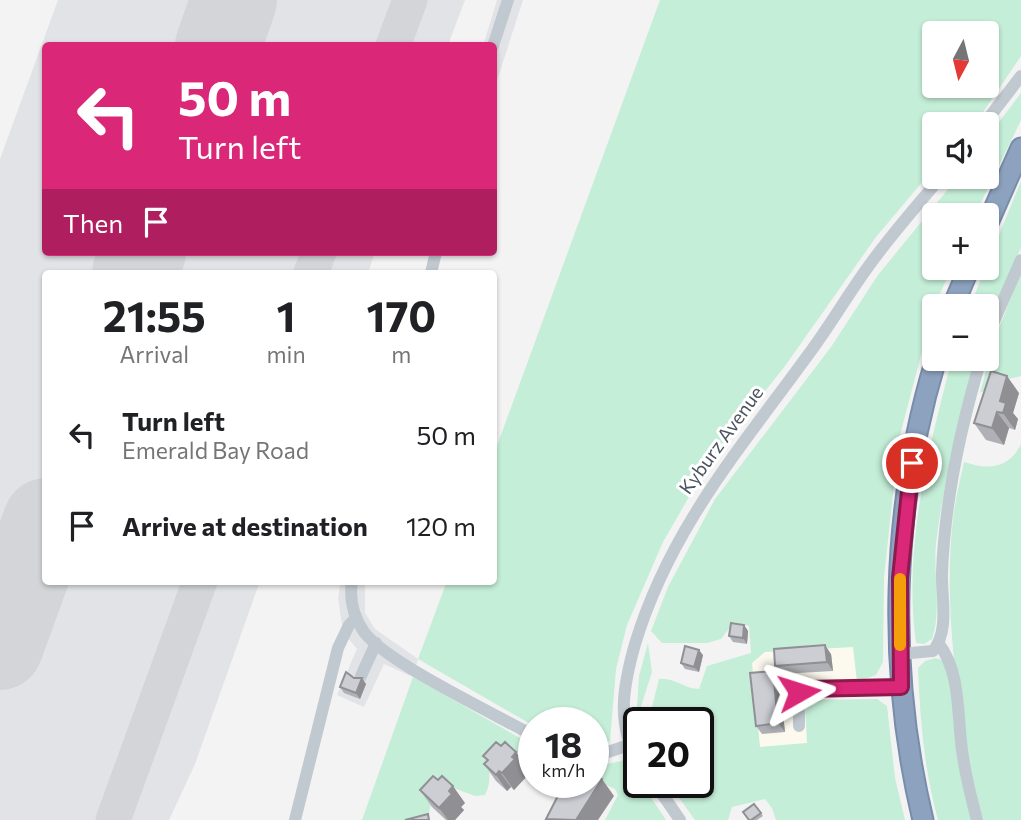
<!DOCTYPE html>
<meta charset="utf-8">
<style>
:root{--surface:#fff;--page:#f2f2f2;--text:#202124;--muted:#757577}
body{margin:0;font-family:Commissioner,sans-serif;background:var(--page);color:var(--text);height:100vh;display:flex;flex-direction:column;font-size:26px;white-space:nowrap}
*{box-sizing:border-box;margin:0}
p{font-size:23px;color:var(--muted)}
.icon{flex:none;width:38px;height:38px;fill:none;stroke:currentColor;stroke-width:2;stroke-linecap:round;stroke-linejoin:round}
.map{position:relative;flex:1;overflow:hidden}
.side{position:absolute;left:42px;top:270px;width:455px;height:315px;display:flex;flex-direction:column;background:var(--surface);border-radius:7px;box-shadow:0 2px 5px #0004}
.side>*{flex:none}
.guide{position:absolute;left:42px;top:42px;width:455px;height:214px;border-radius:7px;box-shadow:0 2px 5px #0004;background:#db2777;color:#fff;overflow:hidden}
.needle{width:46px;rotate:187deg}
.controls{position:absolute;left:922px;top:21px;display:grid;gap:14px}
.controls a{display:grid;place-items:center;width:77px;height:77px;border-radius:7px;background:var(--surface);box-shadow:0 2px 5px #0004;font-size:35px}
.speed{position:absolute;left:518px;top:707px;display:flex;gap:14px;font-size:35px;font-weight:700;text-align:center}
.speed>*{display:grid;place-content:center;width:91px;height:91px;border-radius:50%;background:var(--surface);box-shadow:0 2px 5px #0004;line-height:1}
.speed small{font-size:18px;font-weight:400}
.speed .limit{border:4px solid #111;border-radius:10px;background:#fff;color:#111}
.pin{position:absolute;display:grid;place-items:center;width:60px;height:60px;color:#fff;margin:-30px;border:4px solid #fff;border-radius:50%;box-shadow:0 2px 7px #0007}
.me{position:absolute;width:77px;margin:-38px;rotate:84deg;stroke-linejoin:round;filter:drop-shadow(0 0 5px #0008)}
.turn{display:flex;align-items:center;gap:24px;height:147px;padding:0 21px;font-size:32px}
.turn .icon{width:91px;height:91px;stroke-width:2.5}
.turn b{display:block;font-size:49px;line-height:60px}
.then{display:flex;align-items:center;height:66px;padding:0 21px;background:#0003;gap:14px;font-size:26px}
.eta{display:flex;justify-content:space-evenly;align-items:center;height:119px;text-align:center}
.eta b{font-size:42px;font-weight:700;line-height:49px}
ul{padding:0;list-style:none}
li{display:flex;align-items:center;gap:21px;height:91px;padding:0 21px}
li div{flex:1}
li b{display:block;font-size:26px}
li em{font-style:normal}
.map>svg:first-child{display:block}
</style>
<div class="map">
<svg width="1021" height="820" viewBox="0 0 1021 820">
<rect width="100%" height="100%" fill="#f4f3f3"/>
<polygon fill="#fcf9ef" points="853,647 859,697 814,700 808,743 759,747 752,663 757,657 765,652"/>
<g fill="#e2e3e6">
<polygon points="58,0 465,0 448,45 46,46 46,252 375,252 368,273 46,273 46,581 260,581 195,764 169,820 0,820 0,159"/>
<polygon points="497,0 523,0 494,90 494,46 483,46"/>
<polygon points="341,581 365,581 365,613 375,629 418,659 413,677 384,664 364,707 337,695 357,649 343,632 338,598"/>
</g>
<g fill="#c4eed7" fill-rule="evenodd">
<path d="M660 0H1021V56L975 124H934V168L876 237 785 366 736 428 693 490 663 542 627 625 616 669 610 741 593 746V723H534V726L418 659 447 581H494V454ZM934 33H987V86H934Z"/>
<path d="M1021 93V120L975 215H934V268H952L934 306 899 439 884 577 883 662 876 675 857 682 853 647 765 652 752 663 760 747 807 743 805 705 814 700 877 699 887 706 895 778 905 820H776L772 808 765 799 732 807 728 820H695L672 788 692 785 704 778 709 759 698 737V723H648L659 679C673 677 685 689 699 689L707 666 751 653 749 626 734 622 721 639 707 643H662L651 631 668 587 715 499 831 347 878 275 958 177H987V138Z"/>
<polygon points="1021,181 1021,248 987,323 987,306 970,306"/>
<polygon points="1021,273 1021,376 1000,381 980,393 995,338"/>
<path d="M952 359H976C959 420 944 480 936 543 933 574 942 609 932 639L924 644 916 643C903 549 928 450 952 359Z"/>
<path d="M1021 444V820H983C960 732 942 611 953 520 955 500 960 481 964 462 988 470 1009 469 1021 444Z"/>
<polygon points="648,643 652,672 636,722 639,676"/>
<path d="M935 658 947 661 973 820H938C924 770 920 719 918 668L925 661Z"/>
<path d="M413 677 534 746V764L518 753 508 751C479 769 496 774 485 795L475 796 448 786 432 796 428 820H362Z"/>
<polygon points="626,760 666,820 605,820 618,795 615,789 593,779 593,767"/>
</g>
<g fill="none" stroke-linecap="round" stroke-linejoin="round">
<g stroke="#d4d5d8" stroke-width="35">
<polyline points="393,46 410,0"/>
<polyline points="311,273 319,252"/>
<polyline points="113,820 200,581"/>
</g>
<g stroke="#d4d5d8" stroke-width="86">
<polyline points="218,46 234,0"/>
<polyline points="135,273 143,252"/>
<polyline points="0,647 46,521"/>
</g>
<defs>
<g id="highway">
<polyline points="987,225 1021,148"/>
<polyline points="953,306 969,268"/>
<path d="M923 820C887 670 891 507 936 359"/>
</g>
</defs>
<use href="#highway" stroke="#788daa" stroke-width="23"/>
<g stroke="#c1c9d0" stroke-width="12">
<polyline points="493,46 508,0"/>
<polyline points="984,124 1021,76"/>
<polyline points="431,273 436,252"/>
<polyline points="987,337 1021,260"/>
<path d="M352 581C349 600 353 616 364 632 387 663 495 714 534 736"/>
<path d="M939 644C961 673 957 715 962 750 965 774 971 797 977 820"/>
<path d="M900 654 933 651C950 630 941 597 942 572 945 499 960 429 981 359"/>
<polyline points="361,676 376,643"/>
<polyline points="799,726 799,692 805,689 901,687"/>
<polyline points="593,757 629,745"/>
<path d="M639 761C615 725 624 683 635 644 670 529 739 450 808 355 829 327 847 296 868 267 890 236 916 207 941 177"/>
<polyline points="654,782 680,820"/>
<polyline points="295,820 338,648 349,625 356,618"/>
</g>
<use href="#highway" stroke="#8da2be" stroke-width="19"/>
</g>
<g fill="#b0b1b6">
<polygon points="1019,393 1013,413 1018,419 1015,430 1009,428 1004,445 986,440 974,423"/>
<polygon points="744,625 748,631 747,644 733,642 729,636"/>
<polygon points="831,654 833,671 781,674 775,666"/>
<polygon points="703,655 699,672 685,669 681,663"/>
<polygon points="773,671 779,680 785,732 762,734 756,726"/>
<polygon points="354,678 366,684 360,699 344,693 340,687"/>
<polygon points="483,756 528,769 524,773 527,776 514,790 511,787 507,791 496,781 484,764 487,761"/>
<polygon points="420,790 465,803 461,807 464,810 455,820 446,820 432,807"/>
<polygon points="754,804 763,816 757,820 749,820"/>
</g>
<g fill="#909094">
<polygon points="1007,376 1019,393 1013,413 1018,419 1015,430 1003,413 1000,401"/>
<polygon points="997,412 1009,428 1004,445 992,428"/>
<polygon points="744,625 748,631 747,644 743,638"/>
<polygon points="825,645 831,654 833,671 827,662"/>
<polygon points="699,650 703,655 699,672 694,667"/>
<polygon points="773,671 779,680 785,732 778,723"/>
<polygon points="362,678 366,684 360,699 356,693"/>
<polygon points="516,752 528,769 524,773 527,776 514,790 502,773"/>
<polygon points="499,771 511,787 507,791 496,775"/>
<polygon points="602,779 614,796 598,820 576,820"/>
<polygon points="453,786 465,803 461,807 464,810 455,820 448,820 439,808 449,791"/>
</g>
<g fill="#cdced4" stroke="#909094" stroke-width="2">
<polygon points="991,371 1007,376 1000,401 1006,403 1003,413 997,412 992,428 974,423"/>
<polygon points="731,623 744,625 743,638 729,636"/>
<polygon points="825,645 827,662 775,666 774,649"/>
<polygon points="685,646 699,650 694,667 681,663"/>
<polygon points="773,671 778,723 756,726 750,673"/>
<polygon points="346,672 354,678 362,678 356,693 340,687"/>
<polygon points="496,742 501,746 505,742 516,752 512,757 515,759 502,773 499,771 496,775 484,764 488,760 483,756"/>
<polygon points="593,774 602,779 576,820 546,819 565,782 593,782"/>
<polygon points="433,776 438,780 442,776 453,786 449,791 452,794 439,808 420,790"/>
<polygon points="754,804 761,813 751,820 749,820 743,812"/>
<polygon points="428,814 429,820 405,820"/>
</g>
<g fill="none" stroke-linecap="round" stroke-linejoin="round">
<defs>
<polyline id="route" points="799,692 805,689 901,687 900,578 912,463"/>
</defs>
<use href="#route" stroke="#8e194d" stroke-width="18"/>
<use href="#route" stroke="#db2777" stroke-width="12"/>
<polyline stroke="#f59e0b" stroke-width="12" points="900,645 900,579"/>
</g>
<g text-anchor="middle" stroke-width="6" stroke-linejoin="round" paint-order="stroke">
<g font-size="19" fill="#4b545f" stroke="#fff">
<text transform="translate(721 440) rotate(-54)" y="7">Kyburz Avenue</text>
</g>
</g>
</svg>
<div class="controls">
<a><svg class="needle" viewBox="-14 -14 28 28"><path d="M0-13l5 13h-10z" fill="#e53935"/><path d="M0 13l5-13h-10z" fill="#757577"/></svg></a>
<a><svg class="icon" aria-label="sound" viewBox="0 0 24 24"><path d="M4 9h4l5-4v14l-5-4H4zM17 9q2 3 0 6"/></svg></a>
<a>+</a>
<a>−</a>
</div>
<div class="speed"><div>18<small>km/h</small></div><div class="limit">20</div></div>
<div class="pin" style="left:912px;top:463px;background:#d93025"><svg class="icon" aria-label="arrive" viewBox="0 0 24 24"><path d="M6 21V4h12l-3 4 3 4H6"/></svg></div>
<svg class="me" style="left:799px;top:692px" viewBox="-20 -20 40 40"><path d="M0-17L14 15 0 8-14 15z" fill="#db2777" stroke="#fff" stroke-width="4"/></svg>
<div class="guide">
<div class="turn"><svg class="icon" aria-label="left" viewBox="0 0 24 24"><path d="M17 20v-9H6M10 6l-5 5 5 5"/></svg><div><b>50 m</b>Turn left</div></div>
<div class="then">Then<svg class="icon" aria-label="arrive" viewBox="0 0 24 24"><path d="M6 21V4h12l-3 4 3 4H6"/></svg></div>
</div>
<section class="side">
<div class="eta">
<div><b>21:55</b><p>Arrival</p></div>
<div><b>1</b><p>min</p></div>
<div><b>170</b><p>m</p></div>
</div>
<ul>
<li><svg class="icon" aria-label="left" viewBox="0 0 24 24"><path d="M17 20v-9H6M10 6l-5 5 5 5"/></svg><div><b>Turn left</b><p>Emerald Bay Road</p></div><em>50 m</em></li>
<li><svg class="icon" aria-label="arrive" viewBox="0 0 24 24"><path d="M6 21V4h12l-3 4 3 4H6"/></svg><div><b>Arrive at destination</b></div><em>120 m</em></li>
</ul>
</section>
</div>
